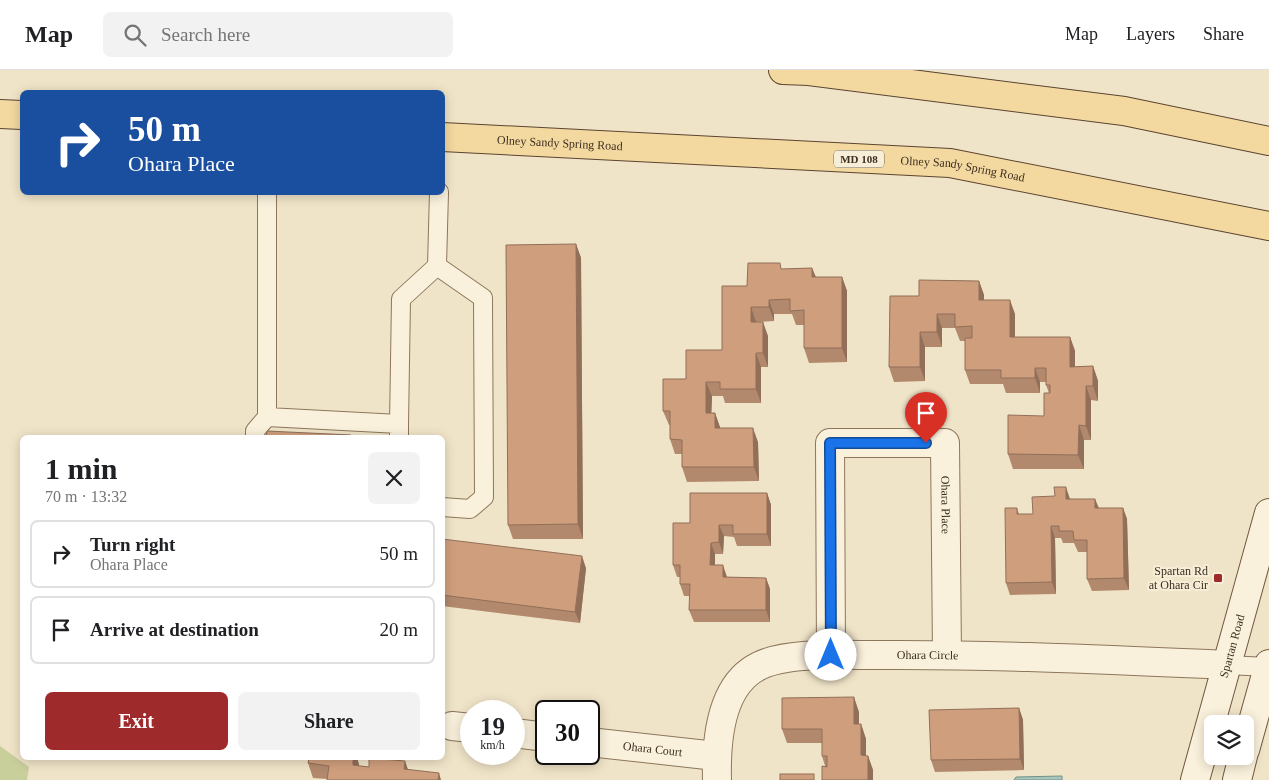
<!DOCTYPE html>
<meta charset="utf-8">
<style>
:root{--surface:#fff;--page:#f2f2f2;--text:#202124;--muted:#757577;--line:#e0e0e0;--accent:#9e2a2b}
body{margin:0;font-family:Georgia,serif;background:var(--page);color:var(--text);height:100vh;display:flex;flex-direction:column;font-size:19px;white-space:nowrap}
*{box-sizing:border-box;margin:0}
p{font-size:16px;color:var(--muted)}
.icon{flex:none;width:28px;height:28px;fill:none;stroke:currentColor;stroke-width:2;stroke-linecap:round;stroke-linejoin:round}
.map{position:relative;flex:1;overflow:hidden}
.sheet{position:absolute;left:20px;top:365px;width:425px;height:325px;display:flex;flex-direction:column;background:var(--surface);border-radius:8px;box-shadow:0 2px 12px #0003}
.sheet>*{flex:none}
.banner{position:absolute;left:20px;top:20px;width:425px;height:105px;border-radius:8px;box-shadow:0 2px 12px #0003;background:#1a4fa0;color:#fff;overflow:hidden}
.controls{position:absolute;left:1204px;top:645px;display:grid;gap:10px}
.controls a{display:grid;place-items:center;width:50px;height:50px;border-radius:8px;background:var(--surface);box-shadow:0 2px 12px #0003;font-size:25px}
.speed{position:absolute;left:460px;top:630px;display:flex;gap:10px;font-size:25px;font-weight:700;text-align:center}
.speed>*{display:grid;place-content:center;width:65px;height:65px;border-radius:50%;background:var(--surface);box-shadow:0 2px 12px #0003;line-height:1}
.speed small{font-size:12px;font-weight:400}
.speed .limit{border:2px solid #111;border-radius:8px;background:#fff;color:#111}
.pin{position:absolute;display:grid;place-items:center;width:42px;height:42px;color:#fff;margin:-51px -21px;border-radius:50% 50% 50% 0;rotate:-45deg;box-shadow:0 0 5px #0007}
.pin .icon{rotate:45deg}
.me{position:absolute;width:55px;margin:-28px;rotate:0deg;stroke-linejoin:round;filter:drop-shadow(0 0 4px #0008)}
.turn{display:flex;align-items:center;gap:18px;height:105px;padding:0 25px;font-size:22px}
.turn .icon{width:65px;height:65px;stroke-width:2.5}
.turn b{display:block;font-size:35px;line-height:42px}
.round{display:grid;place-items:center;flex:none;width:52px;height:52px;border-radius:8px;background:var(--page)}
.summary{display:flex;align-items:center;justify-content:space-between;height:85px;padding:0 25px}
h1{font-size:30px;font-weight:600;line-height:38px}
.primary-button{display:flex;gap:10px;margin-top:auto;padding:10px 25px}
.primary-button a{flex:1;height:58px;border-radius:8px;background:var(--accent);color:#fff;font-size:20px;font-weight:600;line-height:58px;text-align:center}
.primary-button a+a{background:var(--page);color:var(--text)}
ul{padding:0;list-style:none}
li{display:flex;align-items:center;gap:15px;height:68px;margin:0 10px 8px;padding:0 15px;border:2px solid var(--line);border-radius:8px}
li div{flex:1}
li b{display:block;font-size:19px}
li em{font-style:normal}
header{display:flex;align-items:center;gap:30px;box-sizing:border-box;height:70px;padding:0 25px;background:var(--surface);border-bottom:1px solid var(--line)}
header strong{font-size:24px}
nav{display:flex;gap:28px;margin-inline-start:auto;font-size:18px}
.search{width:350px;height:45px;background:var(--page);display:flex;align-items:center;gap:12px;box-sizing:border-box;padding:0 18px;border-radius:8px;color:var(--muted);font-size:19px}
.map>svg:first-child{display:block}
</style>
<header>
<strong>Map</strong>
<div class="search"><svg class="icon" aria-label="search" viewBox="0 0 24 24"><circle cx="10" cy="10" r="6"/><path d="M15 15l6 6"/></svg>Search here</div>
<nav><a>Map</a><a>Layers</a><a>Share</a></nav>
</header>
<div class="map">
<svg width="1269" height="710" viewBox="0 0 1269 710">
<rect width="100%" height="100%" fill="#f0e4c8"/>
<polygon fill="#c9cf9b" points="0,676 29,697 27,710 0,710"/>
<polygon fill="#a9c4bc" stroke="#6f938a" points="1062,706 1062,710 1014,710 1016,707"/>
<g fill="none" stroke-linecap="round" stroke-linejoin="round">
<defs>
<g id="lane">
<polyline points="267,122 267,347 399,354 399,368"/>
<polyline points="439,122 437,196 483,228 484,427 470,439 442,437"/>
<polyline points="399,354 401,229 437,196"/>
<polyline points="255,368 255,361 267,347"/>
<polyline points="1226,595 1269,597"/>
</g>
<g id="street">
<path id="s1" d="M831 585 830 373H945L947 585"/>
<polyline points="452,656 471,658"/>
<polyline points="514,663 546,667"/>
<path id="s2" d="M589 672 716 686"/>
<path id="s3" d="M717 710C716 672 720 615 759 596 786 582 844 585 875 585 992 584 1109 590 1226 595"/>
</g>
<g id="secondary">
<polyline points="1245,680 1269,594"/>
<path id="s4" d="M1195 710 1269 443"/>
<polyline points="1237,710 1243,686"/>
</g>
<g id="primary">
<polyline points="783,0 809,1 1124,41 1269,71"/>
<polyline points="0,44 22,45"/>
<path id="s5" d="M442 67 950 93 1269 156"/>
</g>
</defs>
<use href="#lane" stroke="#8d765c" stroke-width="20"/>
<use href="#street" stroke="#8d765c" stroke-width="30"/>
<use href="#secondary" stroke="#6f573f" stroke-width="30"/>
<use href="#primary" stroke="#5b4430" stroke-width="30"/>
<use href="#lane" stroke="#faf1dc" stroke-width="18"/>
<use href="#street" stroke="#faf1dc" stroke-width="28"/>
<use href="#secondary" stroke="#faf1dc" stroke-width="28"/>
<use href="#primary" stroke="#f3d9a0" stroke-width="28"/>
</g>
<g fill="#b2896c">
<polygon points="576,174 581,188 583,469 513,469 508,455"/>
<polygon points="812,198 816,207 842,207 847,221 847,292 809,293 804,278 804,255 796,255 792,244 774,244 774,251 756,252 768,266 768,297 761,297 761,333 725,333 723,326 712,326 711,343 715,343 720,358 758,372 759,411 687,412 682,397 682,384 675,384 670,369 670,355 669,355 663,341 686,309 722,280 747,216 783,199"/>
<polygon points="979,211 984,225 984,230 1015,244 1015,267 1070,267 1075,281 1075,297 1093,296 1098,311 1098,331 1091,330 1091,370 1084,370 1084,399 1013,399 1008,384 1044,346 1049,323 1046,315 1046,312 1040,312 1040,323 1006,323 1003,314 970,314 965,300 965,271 960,271 955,258 942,258 942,277 925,277 925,311 894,312 889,297 919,226"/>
<polygon points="767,423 771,435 771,476 737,476 734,467 724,466 723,484 715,484 715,495 727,507 766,508 770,519 770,552 694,552 689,540 690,526 684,526 680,514 680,507 677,507 673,495 690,453"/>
<polygon points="1070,429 1095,429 1099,438 1123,438 1127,449 1129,520 1092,521 1087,509 1087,482 1078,482 1074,473 1063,473 1061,468 1055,468 1056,524 1010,525 1006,513 1017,438 1019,444 1033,444"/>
<polygon points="442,469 586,498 580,553 442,536"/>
<polygon points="1019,638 1023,650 1024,700 935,702 931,690"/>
<polygon points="859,642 859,654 861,654 866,669 866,686 868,686 873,700 873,710 822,710 825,696 822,686 822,673 787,673 782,659"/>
<polygon points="309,688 357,688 359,696 369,697 405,691 328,709 313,708 308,693"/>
</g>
<g fill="#916f58">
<polygon points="576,174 581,188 583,469 578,454"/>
<polygon points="812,198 818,213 812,207"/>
<polygon points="842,207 847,221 847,292 842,278"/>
<polygon points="979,211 984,225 984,244 979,230"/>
<polygon points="769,230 774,244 774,251 769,237"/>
<polygon points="1010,230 1015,244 1015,281 1010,267"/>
<polygon points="751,237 756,252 751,252"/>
<polygon points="937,244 942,258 942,277 937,262"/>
<polygon points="763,252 768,266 768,297 763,283"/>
<polygon points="920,262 925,277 925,311 920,297"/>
<polygon points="1070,267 1075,281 1075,311 1070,297"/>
<polygon points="756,283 761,297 761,333 756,319"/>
<polygon points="1093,296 1098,311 1098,331 1093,316"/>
<polygon points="1035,298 1040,312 1040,323 1035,308"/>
<polygon points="706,312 712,326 711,357 706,343"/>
<polygon points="1086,316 1091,330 1091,370 1086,356"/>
<polygon points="715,343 720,357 720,373 715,358"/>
<polygon points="1079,355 1084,370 1084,399 1078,385"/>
<polygon points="753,358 758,372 759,411 754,397"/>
<polygon points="1066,417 1070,429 1066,429"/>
<polygon points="767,423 771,435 771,476 767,464"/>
<polygon points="1095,429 1099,440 1095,438"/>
<polygon points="1123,438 1127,449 1129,520 1124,508"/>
<polygon points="719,455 724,466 723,484 719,472"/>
<polygon points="1051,456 1055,468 1056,524 1052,512"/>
<polygon points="711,473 715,484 715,507 710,495"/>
<polygon points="582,486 586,498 580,553 575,542"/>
<polygon points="723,495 727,507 727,519 723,507"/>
<polygon points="766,508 770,519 770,552 766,540"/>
<polygon points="854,627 859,642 859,668 854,654"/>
<polygon points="1019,638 1023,650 1024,700 1020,689"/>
<polygon points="861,654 866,669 866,700 861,685"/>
<polygon points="868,686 873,700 873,710 868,710"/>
<polygon points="353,688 357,688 359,694 358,710 353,695"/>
<polygon points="405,691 410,705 404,699"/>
<polygon points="439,703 441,710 438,710"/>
</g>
<g fill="#cf9f7d" stroke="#916f58">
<polygon points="576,174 578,454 508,455 506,175"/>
<polygon points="748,193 780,193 781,199 812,198 812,207 842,207 842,278 804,278 804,240 790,241 790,229 769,230 769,237 751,237 751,252 763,252 763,283 756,283 756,319 720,319 720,312 706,312 706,343 715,343 715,358 753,358 754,397 682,397 682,370 670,369 670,341 663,341 663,309 686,309 686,280 722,280 722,216 747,216"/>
<polygon points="919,210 979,211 979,230 1010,230 1010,267 1070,267 1070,297 1093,296 1093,316 1086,316 1086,356 1079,355 1078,385 1008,384 1008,345 1044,346 1044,323 1050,323 1050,315 1046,315 1046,298 1035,298 1035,308 1001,308 1001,300 965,300 965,268 972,268 972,256 955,257 955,244 937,244 937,262 920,262 920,297 889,297 890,226 919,226"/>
<polygon points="267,361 351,365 351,368 266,368"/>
<polygon points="1054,417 1066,417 1066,429 1095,429 1095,438 1123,438 1124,508 1087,509 1087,470 1074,470 1073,461 1059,461 1059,456 1051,456 1052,512 1006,513 1005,438 1017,438 1017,444 1033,444 1032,427 1055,426"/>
<polygon points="690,423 767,423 767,464 733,464 733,455 719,455 719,472 711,473 710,495 723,495 723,507 766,508 766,540 689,540 690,514 680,514 680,495 673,495 673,453 690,453"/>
<polygon points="442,469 582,486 575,542 442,525"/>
<polygon points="854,627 854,654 861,654 861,685 868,686 868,710 822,710 822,696 827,697 827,686 822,686 822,659 782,659 782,628"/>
<polygon points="1019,638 1020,689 931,690 929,640"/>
<polygon points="309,688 353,688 353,695 369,697 369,688 405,691 404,699 439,703 438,710 327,710 329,696 308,693"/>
<rect x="780" y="704" width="34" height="6"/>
</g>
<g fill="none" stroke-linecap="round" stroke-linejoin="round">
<defs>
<polyline id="route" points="831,585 830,373 926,373"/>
</defs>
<use href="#route" stroke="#114b97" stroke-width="12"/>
<use href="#route" stroke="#1a73e8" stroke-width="9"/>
</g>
<rect fill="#9e2a2b" stroke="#f7eed8" stroke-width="2" x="1213" y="503" width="10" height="10" rx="2.5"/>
<g text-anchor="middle" stroke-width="4" stroke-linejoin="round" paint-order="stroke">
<rect fill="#f7eed8" stroke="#756857" stroke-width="1" x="834" y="80.5" width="50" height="17" rx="4"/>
<g font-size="11" font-weight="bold" fill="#3d2e20">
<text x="859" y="93">MD 108</text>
</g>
<g font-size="12" fill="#3d2e20" stroke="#f7eed8">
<text dy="4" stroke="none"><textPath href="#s5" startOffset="118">Olney Sandy Spring Road</textPath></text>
<text dy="4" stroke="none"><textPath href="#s5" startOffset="522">Olney Sandy Spring Road</textPath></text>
<text dy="4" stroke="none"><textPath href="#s1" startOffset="389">Ohara Place</textPath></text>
<text dy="4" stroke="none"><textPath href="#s4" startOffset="139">Spartan Road</textPath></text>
<text dy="4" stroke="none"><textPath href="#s3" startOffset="298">Ohara Circle</textPath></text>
<text dy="4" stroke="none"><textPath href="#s2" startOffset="64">Ohara Court</textPath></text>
</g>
<g font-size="12" fill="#3d2e20" stroke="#f7eed8" text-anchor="end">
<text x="1208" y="505">Spartan Rd<tspan x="1208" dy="14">at Ohara Cir</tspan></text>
</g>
</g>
</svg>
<div class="controls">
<a><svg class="icon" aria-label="layers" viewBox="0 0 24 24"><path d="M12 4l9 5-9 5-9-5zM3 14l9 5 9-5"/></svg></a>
</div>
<div class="speed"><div>19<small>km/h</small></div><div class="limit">30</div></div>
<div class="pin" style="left:926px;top:373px;background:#d93025"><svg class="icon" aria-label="arrive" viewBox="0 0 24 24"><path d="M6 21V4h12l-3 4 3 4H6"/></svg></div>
<svg class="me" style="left:831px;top:585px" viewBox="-20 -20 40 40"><circle r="19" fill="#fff"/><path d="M0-13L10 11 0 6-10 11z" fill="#1a73e8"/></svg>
<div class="banner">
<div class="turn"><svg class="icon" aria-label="right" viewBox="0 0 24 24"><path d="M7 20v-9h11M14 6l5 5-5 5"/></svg><div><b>50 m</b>Ohara Place</div></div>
</div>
<section class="sheet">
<div class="summary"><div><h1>1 min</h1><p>70 m · 13:32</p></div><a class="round"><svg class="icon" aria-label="close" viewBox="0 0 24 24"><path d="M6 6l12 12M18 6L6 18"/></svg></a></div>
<ul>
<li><svg class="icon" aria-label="right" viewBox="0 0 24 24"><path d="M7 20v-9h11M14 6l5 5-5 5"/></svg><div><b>Turn right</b><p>Ohara Place</p></div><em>50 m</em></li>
<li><svg class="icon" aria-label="arrive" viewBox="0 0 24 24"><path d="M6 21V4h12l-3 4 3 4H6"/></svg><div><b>Arrive at destination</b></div><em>20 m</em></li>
</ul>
<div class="primary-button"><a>Exit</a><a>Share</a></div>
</section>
</div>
